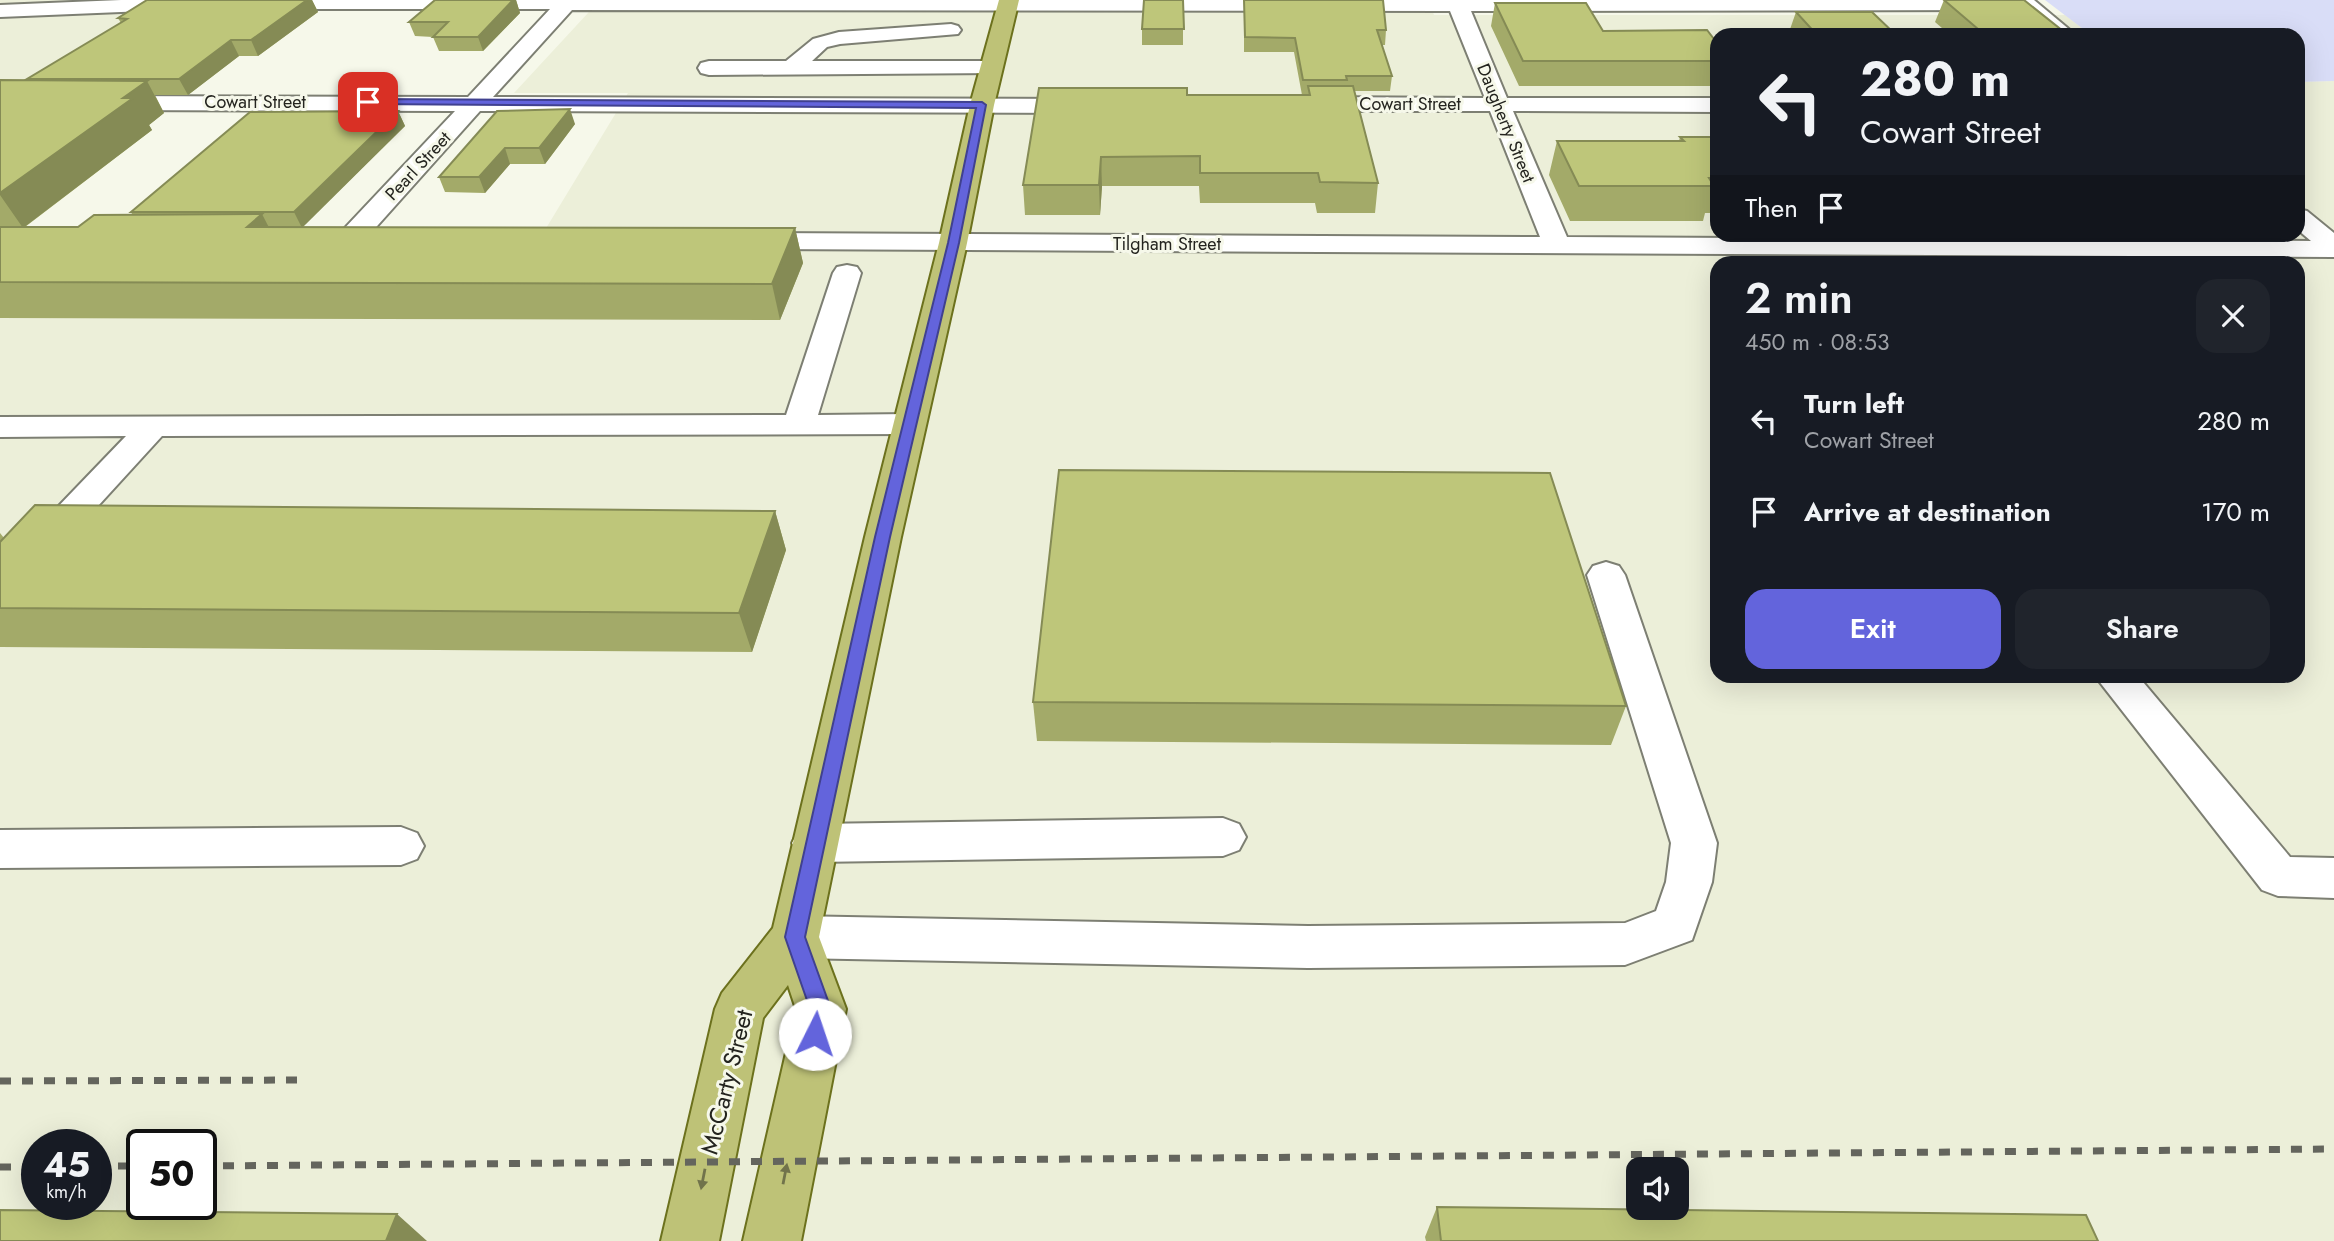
<!DOCTYPE html>
<meta charset="utf-8">
<style>
:root{--surface:#171b24;--page:#20242c;--text:#f1f3f6;--muted:#9ea1a6;--accent:#6364dc}
body{margin:0;font-family:Jost,sans-serif;background:var(--page);color:var(--text);height:100vh;display:flex;flex-direction:column;font-size:26px;white-space:nowrap}
*{box-sizing:border-box;margin:0}
p{font-size:23px;color:var(--muted)}
.icon{flex:none;width:38px;height:38px;fill:none;stroke:currentColor;stroke-width:2;stroke-linecap:round;stroke-linejoin:round}
.map{position:relative;flex:1;overflow:hidden}
.sheet{position:absolute;left:1710px;top:256px;width:595px;height:427px;display:flex;flex-direction:column;background:var(--surface);border-radius:21px;box-shadow:0 7px 28px #0002}
.sheet>*{flex:none}
.hud{position:absolute;left:1710px;top:28px;width:595px;height:214px;border-radius:21px;box-shadow:0 7px 28px #0002;background:#171b24;color:var(--text);overflow:hidden}
.controls{position:absolute;left:1626px;top:1157px;display:grid;gap:14px}
.controls a{display:grid;place-items:center;width:63px;height:63px;border-radius:14px;background:var(--surface);box-shadow:0 7px 28px #0002;font-size:35px}
.speed{position:absolute;left:21px;top:1129px;display:flex;gap:14px;font-size:35px;font-weight:700;text-align:center}
.speed>*{display:grid;place-content:center;width:91px;height:91px;border-radius:50%;background:var(--surface);box-shadow:0 7px 28px #0002;line-height:1}
.speed small{font-size:18px;font-weight:400}
.speed .limit{border:4px solid #111;border-radius:10px;background:#fff;color:#111}
.pin{position:absolute;display:grid;place-items:center;width:60px;height:60px;color:#fff;margin:-30px;border-radius:14px;box-shadow:0 4px 10px #0006}
.me{position:absolute;width:77px;margin:-38px;rotate:4deg;stroke-linejoin:round;filter:drop-shadow(0 0 5px #0008)}
.turn{display:flex;align-items:center;gap:24px;height:147px;padding:0 35px;font-size:32px}
.turn .icon{width:91px;height:91px;stroke-width:2.5}
.turn b{display:block;font-size:49px;line-height:60px}
.then{display:flex;align-items:center;height:66px;padding:0 35px;background:#0003;gap:14px;font-size:26px}
.round{display:grid;place-items:center;flex:none;width:74px;height:74px;border-radius:21px;background:var(--page)}
.headline{display:flex;align-items:center;justify-content:space-between;height:119px;padding:0 35px}
h1{font-size:42px;font-weight:600;line-height:52px}
.primary-button{display:flex;gap:14px;margin-top:auto;padding:14px 35px}
.primary-button a{flex:1;height:80px;border-radius:21px;background:var(--accent);color:#fff;font-size:28px;font-weight:600;line-height:80px;text-align:center}
.primary-button a+a{background:var(--page);color:var(--text)}
ul{padding:0;list-style:none}
li{display:flex;align-items:center;gap:21px;height:91px;padding:0 35px}
li div{flex:1}
li b{display:block;font-size:26px}
li em{font-style:normal}
.map>svg:first-child{display:block}
</style>
<div class="map">
<svg width="2334" height="1241" viewBox="0 0 2334 1241">
<rect width="100%" height="100%" fill="#f6f8ea"/>
<g fill="#ecefd9" fill-rule="evenodd">
<polygon points="0,0 169,0 0,115"/>
<path d="M600 0H1428L1434 15H2065L2091 35H1717V234H2298V82L2334 81V1241H0V259L528 258 628 93H514ZM1717 262H2298V676H1717ZM37 1144H96V1204H37ZM142 1144H201V1204H142ZM1638 1169H1676V1208H1638Z"/>
</g>
<polygon fill="#d9ddf7" points="2045,0 2334,0 2334,81 2298,82 2298,35 2091,35"/>
<g fill="none" stroke-linecap="round" stroke-linejoin="round">
<defs>
<g id="minor">
<polygon points="121,0 202,0 204,3 201,7 194,9 0,17 0,5"/>
<polygon points="253,0 1993,0 2000,2 2003,6 2000,10 1471,11 1507,98 1717,98 1717,112 1513,111 1567,237 2311,241 2298,230 2298,209 2307,211 2334,233 2334,257 747,249 737,247 733,241 737,235 747,233 1540,237 1490,111 1306,111 1298,109 1295,104 1298,99 1306,97 1485,98 1450,11 572,10 493,97 1088,99 1096,101 1100,106 1096,111 1088,113 480,111 361,244 351,246 341,244 337,238 341,232 455,111 105,110 97,108 94,103 97,98 105,96 468,97 550,9 261,9 254,7 251,3"/>
<polygon points="2012,0 2034,0 2076,35 2053,35"/>
<polygon points="951,24 958,26 961,30 958,34 840,44 827,47 812,61 991,61 999,63 1002,68 999,73 709,75 701,73 698,68 701,63 709,61 786,61 813,39 839,32"/>
<polygon points="847,265 857,267 861,273 818,415 910,414 922,417 926,424 922,431 910,434 162,436 13,599 0,603 0,567 126,436 0,437 0,417 786,415 833,273 837,267"/>
<polygon points="1606,562 1619,566 1625,575 1717,843 1712,882 1692,940 1625,965 1308,968 795,958 778,952 771,937 778,922 795,916 1308,926 1625,923 1656,911 1666,882 1671,843 1587,575 1593,566"/>
<polygon points="2095,676 2138,676 2290,857 2334,858 2334,898 2278,896 2262,890"/>
<polygon points="1223,818 1239,824 1246,837 1239,850 1223,856 815,862 799,856 792,843 799,830 815,824"/>
<polygon points="401,827 417,833 424,846 417,859 401,865 0,868 0,830"/>
</g>
<polygon id="major" points="999,0 1019,0 994,105 967,243 901,537 819,937 846,1009 801,1241 743,1241 796,1009 788,985 763,1018 719,1241 661,1241 715,1009 722,993 773,928 865,537 939,243 970,105"/>
</defs>
<use href="#minor" stroke="#7d7f73" stroke-width="4"/>
<use href="#major" stroke="#6c711d" stroke-width="4"/>
<use href="#minor" fill="#fff" fill-rule="evenodd"/>
<use href="#major" fill="#bec277" fill-rule="evenodd"/>
<g stroke="#64655d" stroke-width="7" stroke-dasharray="11 11" stroke-linecap="butt">
<polyline points="0,1081 306,1080"/>
<polyline points="96,1166 142,1166"/>
<polyline points="201,1166 2334,1149"/>
<polyline points="0,1167 37,1167"/>
</g>
</g>
<g fill="#a3aa69">
<polygon points="147,0 312,0 318,12 258,56 239,56 188,95 155,95 164,113 149,125 152,130 25,227 78,227 132,214 131,212 398,111 405,126 302,227 795,228 803,263 780,320 0,318 0,80 28,81 27,79 121,23 118,18"/>
<polygon points="435,0 516,0 520,13 483,51 439,51 433,37 415,36 409,22"/>
<polygon points="1183,0 1183,45 1142,45 1142,29"/>
<polygon points="1244,0 1386,30 1385,45 1382,45 1392,76 1390,91 1354,91 1378,183 1375,213 1317,213 1315,203 1200,203 1199,186 1102,186 1100,215 1025,215 1023,185 1187,95 1302,95 1294,52 1244,52"/>
<polygon points="1944,0 2068,35 1950,35 1935,22"/>
<polygon points="1495,3 1603,31 1717,43 1717,86 1519,86 1491,26"/>
<polygon points="1796,12 1896,35 1788,35"/>
<polygon points="497,111 575,124 545,164 510,164 485,193 445,192 439,177"/>
<polygon points="1680,137 1717,137 1717,213 1705,213 1703,221 1570,221 1549,175 1557,141 1679,141"/>
<polygon points="775,511 786,550 752,652 0,647 0,533 4,538"/>
<polygon points="1033,702 1626,706 1611,745 1037,741"/>
<polygon points="1437,1207 2098,1241 1426,1241 1425,1237"/>
</g>
<g fill="#858b55">
<polygon points="307,0 312,0 318,12 258,56 251,40"/>
<polygon points="513,0 516,0 520,13 483,51 478,37"/>
<polygon points="231,40 239,56 188,95 179,79"/>
<polygon points="147,81 164,113 149,125 152,130 23,228 0,195 0,193 123,98"/>
<polygon points="570,109 575,124 545,164 539,148"/>
<polygon points="398,111 405,126 302,228 294,212"/>
<polygon points="505,148 510,164 485,193 479,177"/>
<polygon points="1101,157 1102,186 1100,215 1099,185"/>
<polygon points="262,214 280,249 247,227"/>
<polygon points="795,228 803,263 780,320 772,284"/>
<polygon points="775,511 786,550 752,652 739,613"/>
<polygon points="397,1214 427,1241 386,1241"/>
</g>
<g fill="#bec67a" stroke="#858b55" stroke-width="2">
<polygon points="147,0 307,0 251,40 231,40 179,79 27,79 127,19 118,18"/>
<polygon points="435,0 513,0 478,37 433,37 448,22 409,22"/>
<polygon points="1144,0 1183,0 1184,29 1142,29"/>
<polygon points="1244,0 1383,0 1386,30 1377,30 1392,76 1346,76 1347,80 1303,80 1295,38 1245,37"/>
<polygon points="1944,0 2024,0 2068,35 1985,35"/>
<polygon points="1495,3 1586,3 1603,31 1707,30 1717,43 1717,61 1523,61"/>
<polygon points="1796,12 1872,12 1896,35 1817,35"/>
<polygon points="0,80 147,81 123,98 133,98 0,193"/>
<polygon points="1308,86 1353,86 1378,183 1320,182 1318,173 1200,173 1200,156 1101,157 1099,185 1023,185 1039,88 1187,88 1187,95 1310,95"/>
<polygon points="570,109 539,148 505,148 479,177 439,177 497,111"/>
<polygon points="398,111 294,212 131,212 250,112"/>
<polygon points="1680,137 1717,137 1717,178 1709,178 1714,186 1579,186 1557,141 1684,141"/>
<polygon points="262,214 247,227 795,228 772,284 0,282 0,227 78,227 94,215"/>
<polygon points="1059,470 1550,473 1626,706 1033,702"/>
<polygon points="35,505 775,511 739,613 0,608 0,542"/>
<polygon points="1437,1207 2086,1215 2098,1241 1441,1241"/>
<polygon points="0,1210 397,1214 386,1241 0,1241"/>
</g>
<defs><path id="oneway-solid" d="M-6-.8H1V-3.2L6.5 0L1 3.2V.8H-6Z" transform="scale(1.75)"/></defs>
<g fill="#71734b">
<use href="#oneway-solid" transform="translate(785 1174) rotate(-79)"/>
<use href="#oneway-solid" transform="translate(703 1179) rotate(101)"/>
</g>
<polygon fill="#6364dc" stroke="#40418f" stroke-width="2" points="368,99 982,102 986,105 959,243 890,537 805,937 831,1009 823,1041 815,1044 808,1041 805,1034 810,1009 785,937 875,537 948,243 976,108 365,104 365,100"/>
<g text-anchor="middle" stroke-width="6" stroke-linejoin="round" paint-order="stroke">
<g font-size="18" fill="#24241f" stroke="#f6f8ea">
<text x="255" y="108">Cowart Street</text>
<text x="1410" y="110">Cowart Street</text>
<text transform="translate(1506 123) rotate(68)" y="6">Daugherty Street</text>
<text transform="translate(418 166) rotate(-47)" y="6">Pearl Street</text>
<text x="1167" y="250">Tilgham Street</text>
</g>
<g font-size="24" fill="#24241f" stroke="#f6f8ea">
<text transform="translate(727 1082) rotate(-76)" y="8">McCarty Street</text>
</g>
</g>
</svg>
<div class="controls">
<a><svg class="icon" aria-label="sound" viewBox="0 0 24 24"><path d="M4 9h4l5-4v14l-5-4H4zM17 9q2 3 0 6"/></svg></a>
</div>
<div class="speed"><div>45<small>km/h</small></div><div class="limit">50</div></div>
<div class="pin" style="left:368px;top:102px;background:#d93025"><svg class="icon" aria-label="arrive" viewBox="0 0 24 24"><path d="M6 21V4h12l-3 4 3 4H6"/></svg></div>
<svg class="me" style="left:815px;top:1034px" viewBox="-20 -20 40 40"><circle r="19" fill="#fff"/><path d="M0-13L10 11 0 6-10 11z" fill="#6364dc"/></svg>
<div class="hud">
<div class="turn"><svg class="icon" aria-label="left" viewBox="0 0 24 24"><path d="M17 20v-9H6M10 6l-5 5 5 5"/></svg><div><b>280 m</b>Cowart Street</div></div>
<div class="then">Then<svg class="icon" aria-label="arrive" viewBox="0 0 24 24"><path d="M6 21V4h12l-3 4 3 4H6"/></svg></div>
</div>
<section class="sheet">
<div class="headline"><div><h1>2 min</h1><p>450 m · 08:53</p></div><a class="round"><svg class="icon" aria-label="close" viewBox="0 0 24 24"><path d="M6 6l12 12M18 6L6 18"/></svg></a></div>
<ul>
<li><svg class="icon" aria-label="left" viewBox="0 0 24 24"><path d="M17 20v-9H6M10 6l-5 5 5 5"/></svg><div><b>Turn left</b><p>Cowart Street</p></div><em>280 m</em></li>
<li><svg class="icon" aria-label="arrive" viewBox="0 0 24 24"><path d="M6 21V4h12l-3 4 3 4H6"/></svg><div><b>Arrive at destination</b></div><em>170 m</em></li>
</ul>
<div class="primary-button"><a>Exit</a><a>Share</a></div>
</section>
</div>
